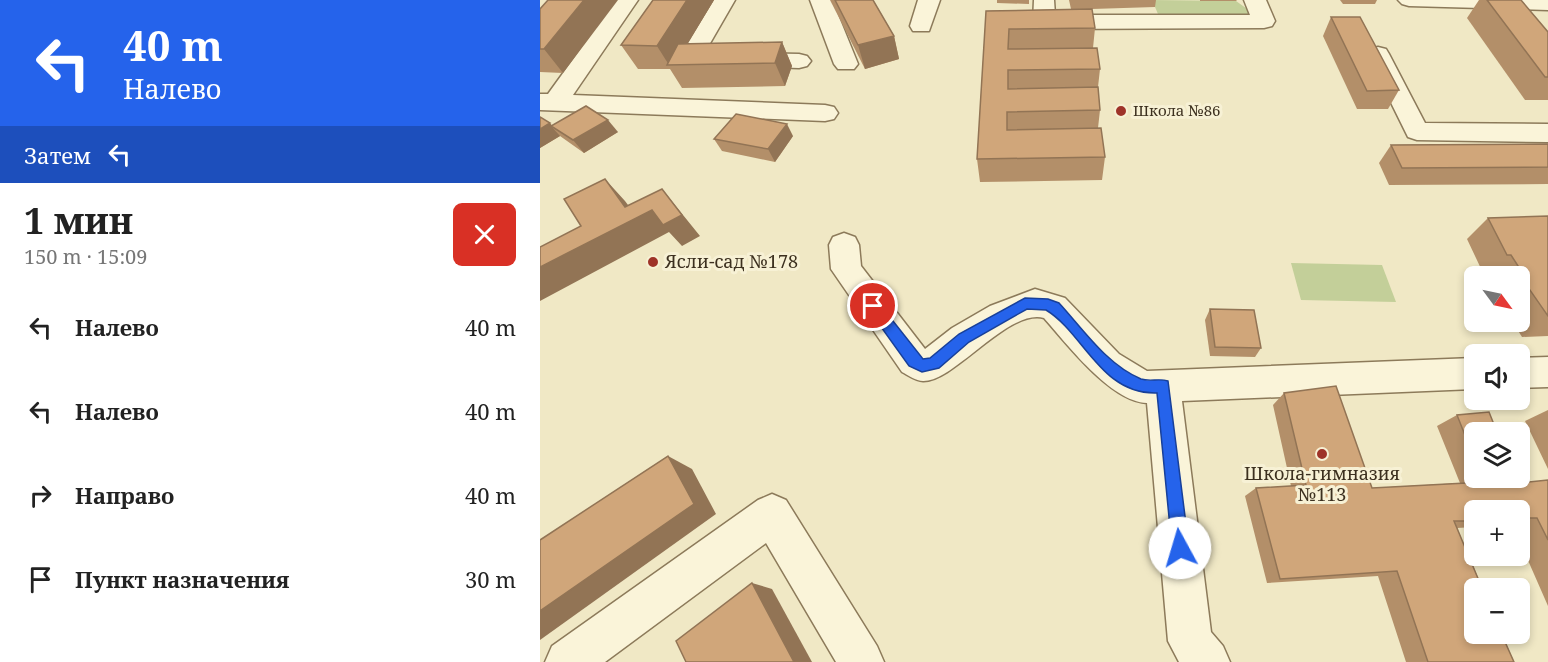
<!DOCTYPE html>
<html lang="ru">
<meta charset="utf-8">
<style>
:root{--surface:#fff;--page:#f6f6f6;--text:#222;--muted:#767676}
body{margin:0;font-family:"Noto Serif",serif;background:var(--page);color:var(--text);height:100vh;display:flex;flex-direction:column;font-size:22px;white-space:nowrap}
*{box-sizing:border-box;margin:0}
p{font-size:20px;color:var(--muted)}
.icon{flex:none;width:33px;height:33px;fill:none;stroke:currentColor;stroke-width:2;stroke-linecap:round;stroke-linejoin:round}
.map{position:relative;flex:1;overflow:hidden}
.side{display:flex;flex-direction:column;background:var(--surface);width:540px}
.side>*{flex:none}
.banner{background:#2563eb;color:#fff;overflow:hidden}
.needle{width:39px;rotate:123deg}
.buttons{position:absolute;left:924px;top:266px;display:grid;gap:12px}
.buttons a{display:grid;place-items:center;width:66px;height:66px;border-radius:9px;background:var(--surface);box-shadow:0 3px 9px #0003;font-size:30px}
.pin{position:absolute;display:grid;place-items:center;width:51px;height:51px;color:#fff;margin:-26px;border:3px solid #fff;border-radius:50%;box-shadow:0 2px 6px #0007}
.me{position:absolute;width:66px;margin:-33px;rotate:354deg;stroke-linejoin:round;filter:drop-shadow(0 0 4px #0008)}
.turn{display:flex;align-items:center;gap:21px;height:126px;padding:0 24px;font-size:27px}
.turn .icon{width:78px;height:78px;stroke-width:2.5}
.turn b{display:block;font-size:42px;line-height:51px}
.then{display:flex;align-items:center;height:57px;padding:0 24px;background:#0003;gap:12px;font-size:22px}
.round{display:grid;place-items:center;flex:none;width:63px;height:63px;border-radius:9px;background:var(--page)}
.summary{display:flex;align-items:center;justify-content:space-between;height:102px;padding:0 24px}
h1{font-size:36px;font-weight:700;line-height:45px}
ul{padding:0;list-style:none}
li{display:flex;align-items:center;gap:18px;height:84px;padding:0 24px}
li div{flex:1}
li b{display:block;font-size:22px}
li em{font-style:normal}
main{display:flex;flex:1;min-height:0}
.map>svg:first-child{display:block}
</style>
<main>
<section class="side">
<div class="banner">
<div class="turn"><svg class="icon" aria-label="left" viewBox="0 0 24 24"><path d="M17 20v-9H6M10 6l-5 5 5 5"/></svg><div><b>40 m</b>Налево</div></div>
<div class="then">Затем<svg class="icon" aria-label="left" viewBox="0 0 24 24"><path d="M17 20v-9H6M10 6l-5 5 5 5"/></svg></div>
</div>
<div class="summary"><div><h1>1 мин</h1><p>150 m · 15:09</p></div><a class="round" style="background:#d93025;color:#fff"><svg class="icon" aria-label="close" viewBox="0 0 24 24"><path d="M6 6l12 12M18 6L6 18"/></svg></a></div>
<ul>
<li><svg class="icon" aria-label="left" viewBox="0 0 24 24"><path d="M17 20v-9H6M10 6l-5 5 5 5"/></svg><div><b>Налево</b></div><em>40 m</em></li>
<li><svg class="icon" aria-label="left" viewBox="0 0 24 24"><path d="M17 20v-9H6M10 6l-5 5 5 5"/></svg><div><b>Налево</b></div><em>40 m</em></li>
<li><svg class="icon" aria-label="right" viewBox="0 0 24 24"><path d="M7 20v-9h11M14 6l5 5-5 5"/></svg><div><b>Направо</b></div><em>40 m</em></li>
<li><svg class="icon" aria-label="arrive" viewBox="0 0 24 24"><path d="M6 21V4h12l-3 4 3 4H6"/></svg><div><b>Пункт назначения</b></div><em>30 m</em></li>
</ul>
</section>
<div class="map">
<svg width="1008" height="662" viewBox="0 0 1008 662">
<rect width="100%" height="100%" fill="#f0e8c5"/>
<g fill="#c3cf99">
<polygon points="612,0 696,1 724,21 621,21"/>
<polygon points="751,263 842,265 856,302 761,300"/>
</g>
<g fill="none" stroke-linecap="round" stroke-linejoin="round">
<defs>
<g id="minor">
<polygon points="76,0 98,0 33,95 285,105 294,107 298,113 294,119 285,121 0,110 0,94 8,94"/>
<polygon points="174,0 195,0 165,52 259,54 267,56 271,61 267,66 259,68 142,64 138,59"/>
<polygon points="270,0 292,0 318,64 314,69 298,69 294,64"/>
<polygon points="378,0 400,0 389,31 373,31 370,26"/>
<polygon points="494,0 514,0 515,15 710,15 704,0 726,0 735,21 732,26 724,28 504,29 496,27 493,22"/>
<polygon points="858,0 1008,0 1008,10 869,6 862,4"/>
<polygon points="838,47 846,49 849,54 885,123 1008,124 1008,142 877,140 868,137 827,54 830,49"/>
<path d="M304 233 315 237 319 245 321 266 385 349 412 328 450 306 495 289 525 298 579 354 607 371 934 358V389L642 401 671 632 683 646 690 662H639L628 641 607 403C571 402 526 343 504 318 468 308 414 382 383 381 376 381 368 375 362 372L291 269 289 245 293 237Z"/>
<polygon points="1008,357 1008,387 980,388 980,358"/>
<polygon points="232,494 246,500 337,646 344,662 296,662 226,543 65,662 5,662 12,646 218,500"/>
</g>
</defs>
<use href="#minor" stroke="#8c7a5a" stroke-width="3"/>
<use href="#minor" fill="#faf4d9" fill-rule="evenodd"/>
</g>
<g fill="#b38f69">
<polygon points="113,0 174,0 147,44 242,42 252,66 245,86 142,88 130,69 98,69 81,45"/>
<polygon points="290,0 333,0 354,36 359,59 325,69"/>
<polygon points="457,0 489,0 489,4 457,3"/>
<polygon points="529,0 616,0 615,7 552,9 555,28 553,48 560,69 558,87 560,110 558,128 565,157 562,180 440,182 437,159 446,11 531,9"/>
<polygon points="660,0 697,0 696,1 660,1"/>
<polygon points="800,0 837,0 835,4 803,4"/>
<polygon points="939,0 981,0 1008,32 1008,100 985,100 927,18"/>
<polygon points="0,9 23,73 0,72"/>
<polygon points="791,17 859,90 848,109 817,109 783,36"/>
<polygon points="0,117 11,125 78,132 44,153 20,136 0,148"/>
<polygon points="253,136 235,162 182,151 174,139"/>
<polygon points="1008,144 1008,184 849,185 839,163 851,145"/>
<polygon points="1008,216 1008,336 982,337 972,321 980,321 980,276 948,276 944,275 927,239 948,218"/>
<polygon points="670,309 721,348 715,357 670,356 665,320"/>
<polygon points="744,393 832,488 920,483 897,426 917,415 934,432 934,477 975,477 978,483 1008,480 1008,606 980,542 980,510 934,510 934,527 917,528 974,662 866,662 838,576 727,583 705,496 716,488 751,486 733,405"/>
<polygon points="1008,410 1008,469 985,421"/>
</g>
<g fill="#927455">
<polygon points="44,0 78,0 23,73 4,49"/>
<polygon points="147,0 174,0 135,65 129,65 117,46"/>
<polygon points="354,36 359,59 325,69 318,45"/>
<polygon points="242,42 252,66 245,86 235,63"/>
<polygon points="68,120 78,132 44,153 33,140"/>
<polygon points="10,123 14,128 11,126 20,136 0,148 0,129"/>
<polygon points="247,124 253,136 235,162 228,149"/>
<polygon points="65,179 85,201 97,217 122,189 160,236 142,246 129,232 0,301 0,267 85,207"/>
<polygon points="128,456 152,469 176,514 0,640 0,611"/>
<polygon points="212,583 232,589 272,662 254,662"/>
</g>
<g fill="#d0a67a" stroke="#927455" stroke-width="1.5">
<polygon points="8,0 44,0 4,49 0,49 0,9"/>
<polygon points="113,0 147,0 117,46 81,45"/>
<polygon points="295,0 333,0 354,36 318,45"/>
<polygon points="947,0 981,0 1008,32 1008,77 1005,77"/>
<polygon points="552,9 555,28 469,29 468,49 557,48 560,69 468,70 468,89 558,87 560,110 467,112 467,130 561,128 565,157 437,159 446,11"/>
<polygon points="791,17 820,17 859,90 827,91"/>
<polygon points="242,42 235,63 127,65 138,44"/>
<polygon points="46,106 68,120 33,140 11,126"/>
<polygon points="196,114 247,124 228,149 174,139"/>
<polygon points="0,117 10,123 0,129"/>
<polygon points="1008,144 1008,167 862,168 851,145"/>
<polygon points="65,179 85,207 122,189 142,215 123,225 112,210 0,267 0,247 41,226 24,199"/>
<polygon points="1008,216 1008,316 983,280 987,280 971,255 967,255 948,218"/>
<polygon points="670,309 714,310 721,348 675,347"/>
<polygon points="796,386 832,488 945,482 942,477 975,477 978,483 1008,480 1008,540 997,518 980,518 980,510 934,510 934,521 914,521 942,588 934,588 934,633 961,633 974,662 888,662 857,571 740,579 716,488 766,485 744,393"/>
<polygon points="949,412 957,432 934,432 934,458 917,415"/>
<polygon points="128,456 154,504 0,611 0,540"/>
<polygon points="212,583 254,662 146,662 136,641"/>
</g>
<path fill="#2563eb" stroke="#184099" stroke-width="1.5" d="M485 298 508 299 519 303C543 329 567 365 601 379 610 382 619 378 628 381L649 548 646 554 640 557 634 554 632 548 617 393C561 395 544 333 506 310L487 309 429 342 399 368 382 372 369 366 326 306 328 302H338L383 359 390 358 419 334Z"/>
<g fill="#9e3328" stroke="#f7f1d5" stroke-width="2">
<circle cx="581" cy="111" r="6"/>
<circle cx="113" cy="262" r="6"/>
<circle cx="782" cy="454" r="6"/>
</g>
<g text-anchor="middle" stroke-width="6" stroke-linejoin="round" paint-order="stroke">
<g font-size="15" fill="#3c301f" stroke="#f7f1d5" text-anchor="start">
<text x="593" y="116">Школа №86</text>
</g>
<g font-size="18" fill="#3c301f" stroke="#f7f1d5" text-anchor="start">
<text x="125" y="268">Ясли-сад №178</text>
<text x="782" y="480" text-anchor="middle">Школа-гимназия<tspan x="782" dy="21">№113</tspan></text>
</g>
</g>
</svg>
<div class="buttons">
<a><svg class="needle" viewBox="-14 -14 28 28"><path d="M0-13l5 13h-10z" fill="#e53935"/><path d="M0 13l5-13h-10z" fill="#767676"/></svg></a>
<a><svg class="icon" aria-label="sound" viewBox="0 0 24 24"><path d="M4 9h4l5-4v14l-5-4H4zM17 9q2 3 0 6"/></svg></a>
<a><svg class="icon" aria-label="layers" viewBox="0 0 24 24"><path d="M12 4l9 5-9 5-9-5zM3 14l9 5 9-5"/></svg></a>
<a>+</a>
<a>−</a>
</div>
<div class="pin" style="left:333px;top:306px;background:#d93025"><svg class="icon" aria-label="arrive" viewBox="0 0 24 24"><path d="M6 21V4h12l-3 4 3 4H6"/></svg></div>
<svg class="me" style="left:640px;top:548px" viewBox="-20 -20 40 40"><circle r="19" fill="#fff"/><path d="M0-13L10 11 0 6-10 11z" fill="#2563eb"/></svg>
</div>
</main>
